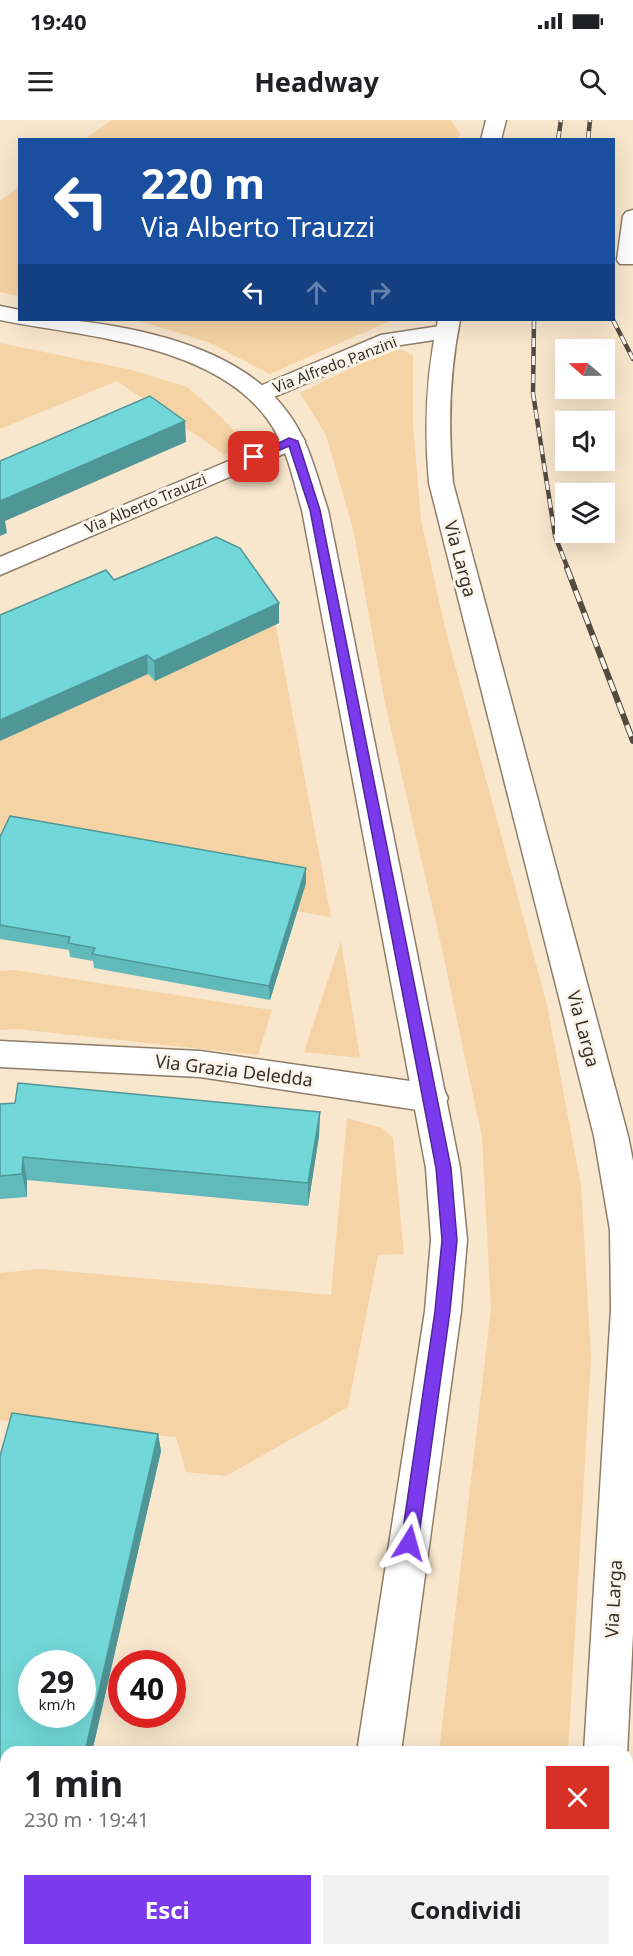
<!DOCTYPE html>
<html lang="it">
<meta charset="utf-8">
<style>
:root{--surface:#fff;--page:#f2f2f2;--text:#202124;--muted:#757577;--accent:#7c3aed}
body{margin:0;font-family:"Noto Sans",sans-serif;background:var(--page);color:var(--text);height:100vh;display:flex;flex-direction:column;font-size:22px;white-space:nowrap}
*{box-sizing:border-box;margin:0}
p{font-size:20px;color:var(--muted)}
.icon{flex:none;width:33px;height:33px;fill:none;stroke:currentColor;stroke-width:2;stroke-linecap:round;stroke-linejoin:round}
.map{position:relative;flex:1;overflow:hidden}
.panel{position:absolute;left:0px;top:1626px;width:633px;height:210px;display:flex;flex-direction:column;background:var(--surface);border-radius:18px 18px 0 0;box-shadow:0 6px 24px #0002}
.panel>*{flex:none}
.top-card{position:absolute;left:18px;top:18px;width:597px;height:183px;border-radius:0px;box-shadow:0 6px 24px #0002;background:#1a4fa0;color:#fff;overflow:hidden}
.needle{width:39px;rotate:290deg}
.tools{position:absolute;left:555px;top:219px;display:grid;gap:12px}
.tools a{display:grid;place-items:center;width:60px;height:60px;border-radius:0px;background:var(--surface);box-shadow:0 6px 24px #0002;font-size:30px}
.speed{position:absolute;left:18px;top:1530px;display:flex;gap:12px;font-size:30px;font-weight:700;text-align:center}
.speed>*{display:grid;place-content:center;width:78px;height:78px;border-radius:50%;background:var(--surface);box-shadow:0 6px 24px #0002;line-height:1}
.speed small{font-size:15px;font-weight:400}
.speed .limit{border:9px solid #d22;background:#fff;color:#111}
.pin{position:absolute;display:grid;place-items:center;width:51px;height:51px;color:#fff;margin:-26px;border-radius:12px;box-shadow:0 3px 9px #0006}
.me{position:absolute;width:66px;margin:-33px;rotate:8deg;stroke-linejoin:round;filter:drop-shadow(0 0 4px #0008)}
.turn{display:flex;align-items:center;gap:21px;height:126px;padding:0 24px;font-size:27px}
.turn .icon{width:78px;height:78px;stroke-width:2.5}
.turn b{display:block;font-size:42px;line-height:51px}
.lanes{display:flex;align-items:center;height:57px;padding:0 24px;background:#0003;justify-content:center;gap:30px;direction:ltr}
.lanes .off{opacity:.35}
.round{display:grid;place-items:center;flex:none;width:63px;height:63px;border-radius:0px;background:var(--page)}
.headline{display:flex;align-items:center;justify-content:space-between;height:102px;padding:0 24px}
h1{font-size:36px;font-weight:700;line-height:45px}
.primary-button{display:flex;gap:12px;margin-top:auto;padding:12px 24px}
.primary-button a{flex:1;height:69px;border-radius:0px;background:var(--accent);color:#fff;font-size:24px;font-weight:700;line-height:69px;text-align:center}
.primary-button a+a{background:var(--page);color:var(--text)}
.status{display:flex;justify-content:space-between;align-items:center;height:42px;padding:0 30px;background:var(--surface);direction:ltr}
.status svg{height:16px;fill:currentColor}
header{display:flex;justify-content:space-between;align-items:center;height:78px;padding:0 24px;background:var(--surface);font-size:27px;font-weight:700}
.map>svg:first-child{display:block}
</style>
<div class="status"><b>19:40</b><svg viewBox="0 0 49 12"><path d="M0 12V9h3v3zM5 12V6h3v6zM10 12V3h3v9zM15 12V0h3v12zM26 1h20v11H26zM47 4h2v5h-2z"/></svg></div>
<header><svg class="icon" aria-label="menu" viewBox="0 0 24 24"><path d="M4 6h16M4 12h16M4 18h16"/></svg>Headway<svg class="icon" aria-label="search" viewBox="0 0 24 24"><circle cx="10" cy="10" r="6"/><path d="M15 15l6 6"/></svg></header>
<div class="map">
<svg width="633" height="1836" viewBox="0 0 633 1836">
<rect width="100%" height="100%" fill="#f8e6cd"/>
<g fill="#f5d3a5">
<polygon points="112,0 451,0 460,14 458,20 85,19"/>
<polygon points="19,67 19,176 0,172 0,81"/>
<polygon points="136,200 392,200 270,254 208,222"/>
<polygon points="0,223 132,250 187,267 218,294 244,321 225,335 117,261 0,309"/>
<polygon points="391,229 403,230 413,236 413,306 421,400 445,508 547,885 581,1066 591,1237 568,1632 439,1632 491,1189 482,1017 440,820 385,583 353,409 326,315 300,273"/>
<polygon points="271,480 331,797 0,740 0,592"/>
<polygon points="341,821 341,822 360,938 304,932"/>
<polygon points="15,850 272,890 258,935 17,909 0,910 0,851"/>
<polygon points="347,998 382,1008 393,1018 404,1134 378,1135 348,1287 226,1356 186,1352 176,1317 0,1300 0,1153 41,1149 331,1175"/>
<polygon points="0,1741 6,1742 6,1830 111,1830 116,1836 0,1836"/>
<polygon points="415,1830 554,1830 553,1836 414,1836"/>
</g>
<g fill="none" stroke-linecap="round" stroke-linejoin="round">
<defs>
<polygon id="service" points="633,90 633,144 620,144 617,140 623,96 626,92"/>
<g id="minor">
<polygon points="446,205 454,207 457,212 454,217 394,226 269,279 261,281 253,279 249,274 253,269 381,215"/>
<polygon points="293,314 302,316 305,321 302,326 0,455 0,437"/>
<polygon points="0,921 200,931 431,964 443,968 448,978 443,988 431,992 200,957 0,947"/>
</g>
<g id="tertiary">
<polygon points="486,0 506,0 501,20 481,20"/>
<path d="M0 186 20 190V200C36 200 54 198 70 200 144 208 242 229 288 293 309 321 317 357 328 390L460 1048 467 1120 461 1191 401 1632H357L425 1191 431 1120 426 1048 302 390C293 360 287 326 268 300 213 223 84 217 0 200Z"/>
<path d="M438 200H460C449 255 448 307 453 363L628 1016 633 1041V1513L627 1634 584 1632 611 1189 610 1110 594 1016 429 363C424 307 426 255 438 200Z"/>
<rect x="327" y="1830" width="46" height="6"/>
<polygon points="572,1830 618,1830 617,1836 571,1836"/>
</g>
</defs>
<use href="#service" stroke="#8e7d67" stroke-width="3"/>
<use href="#minor" stroke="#8e7d67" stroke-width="3"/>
<use href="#tertiary" stroke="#8e7d67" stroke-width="3"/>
<polyline stroke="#b8a996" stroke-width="4.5" stroke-dasharray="5 4" stroke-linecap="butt" points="627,1803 633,1802"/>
<use href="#service" fill="#fff" fill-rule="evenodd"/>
<use href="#minor" fill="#fff" fill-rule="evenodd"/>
<use href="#tertiary" fill="#fff" fill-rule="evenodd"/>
<defs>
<g id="rail-far1">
<polyline points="558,20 561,0"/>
<polyline points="588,20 590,0"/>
<polyline points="534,200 533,273 555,416 568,449"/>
<polyline points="613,200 633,239"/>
</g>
<polyline id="rail" points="567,448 633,621"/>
</defs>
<use href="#rail-far1" stroke="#534b3f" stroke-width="4.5"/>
<use href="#rail" stroke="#534b3f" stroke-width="6"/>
<use href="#rail-far1" stroke="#fcf5eb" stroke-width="3" stroke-dasharray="9" stroke-linecap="butt"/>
<use href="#rail" stroke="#fcf5eb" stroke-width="4" stroke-dasharray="12" stroke-linecap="butt"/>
</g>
<g fill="#62b9ba">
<polygon points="114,460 279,503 155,561 148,554"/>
<polygon points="0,717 306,763 270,880 94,848 93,841 70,837 69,830 0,819"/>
<polygon points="0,984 320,992 319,1016 308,1086 27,1060 27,1077 0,1079"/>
<polygon points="158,1314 161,1331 92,1632 6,1632 6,1679 0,1678 0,1336"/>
</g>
<g fill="#509697">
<polygon points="185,301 186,322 5,401 7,413 0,416 0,381"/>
<polygon points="279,483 279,503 155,561 154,541"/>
<polygon points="147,535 148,554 0,621 0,600"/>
<polygon points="306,748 306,763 270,880 269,866"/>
<polygon points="320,992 319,1016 308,1086 308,1063"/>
<polygon points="23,1037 27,1060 27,1077 22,1054"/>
<polygon points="158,1314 161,1331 92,1632 85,1632"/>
</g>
<g fill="#72d7d8" stroke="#509697" stroke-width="1.5" fill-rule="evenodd">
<polygon points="150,276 185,301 0,381 0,341"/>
<polygon points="216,417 240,428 279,483 154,541 147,535 0,600 0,495 106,450 114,460"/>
<polygon points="10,696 306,748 269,866 92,834 95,828 68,823 70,817 0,805 0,717"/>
<polygon points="18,963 320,992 308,1063 23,1037 22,1054 0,1056 0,984 15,983"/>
<path d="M12 1293 158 1314 85 1632H6V1667L0 1666V1336ZM32 1544H82V1594H32Z"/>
</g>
<polygon fill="#7c3aed" stroke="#51269a" stroke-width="1.5" points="289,318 298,321 320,390 451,1048 457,1120 450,1191 418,1423 415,1429 409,1431 403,1429 401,1423 435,1191 442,1120 436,1048 310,390 289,326 257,340 249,337"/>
<g text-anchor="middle" stroke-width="6" stroke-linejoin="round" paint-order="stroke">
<g font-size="15" fill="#373027" stroke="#fcf5eb">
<text transform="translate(335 245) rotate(-21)" y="5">Via Alfredo Panzini</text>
<text transform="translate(146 384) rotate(-23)" y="5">Via Alberto Trauzzi</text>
</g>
<g font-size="18" fill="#373027" stroke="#fcf5eb">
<text transform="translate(460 439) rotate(75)" y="6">Via Larga</text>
<text transform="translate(583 909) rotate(75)" y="6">Via Larga</text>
<text transform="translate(234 951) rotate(7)" y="6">Via Grazia Deledda</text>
<text transform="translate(614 1479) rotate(-87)" y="6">Via Larga</text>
</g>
</g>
</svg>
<div class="tools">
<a><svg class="needle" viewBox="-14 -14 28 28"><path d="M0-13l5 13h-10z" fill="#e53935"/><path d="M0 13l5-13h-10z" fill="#757577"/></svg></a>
<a><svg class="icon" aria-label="sound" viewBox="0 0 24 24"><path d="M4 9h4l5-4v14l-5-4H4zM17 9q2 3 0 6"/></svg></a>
<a><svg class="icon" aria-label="layers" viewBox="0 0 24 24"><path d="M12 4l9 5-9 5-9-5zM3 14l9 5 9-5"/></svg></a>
</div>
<div class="speed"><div>29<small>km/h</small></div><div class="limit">40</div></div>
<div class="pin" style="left:254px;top:337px;background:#d93025"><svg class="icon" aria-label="arrive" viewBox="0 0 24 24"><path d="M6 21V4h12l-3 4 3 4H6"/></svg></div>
<svg class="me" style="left:409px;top:1423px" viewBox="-20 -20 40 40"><path d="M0-17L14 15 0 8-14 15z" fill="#7c3aed" stroke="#fff" stroke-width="4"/></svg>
<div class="top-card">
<div class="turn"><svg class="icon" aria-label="left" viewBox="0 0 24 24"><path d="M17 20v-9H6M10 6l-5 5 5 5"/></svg><div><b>220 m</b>Via Alberto Trauzzi</div></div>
<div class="lanes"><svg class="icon" aria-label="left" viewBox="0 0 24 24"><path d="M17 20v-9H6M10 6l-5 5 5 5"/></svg><svg class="icon off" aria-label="ahead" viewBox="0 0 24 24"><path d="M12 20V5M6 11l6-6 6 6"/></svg><svg class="icon off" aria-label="right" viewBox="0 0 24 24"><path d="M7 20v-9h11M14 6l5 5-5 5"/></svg></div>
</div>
<section class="panel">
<div class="headline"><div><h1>1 min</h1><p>230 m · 19:41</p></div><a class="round" style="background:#d93025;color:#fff"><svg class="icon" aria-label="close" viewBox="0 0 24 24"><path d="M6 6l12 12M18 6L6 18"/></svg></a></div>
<div class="primary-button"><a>Esci</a><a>Condividi</a></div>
</section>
</div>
